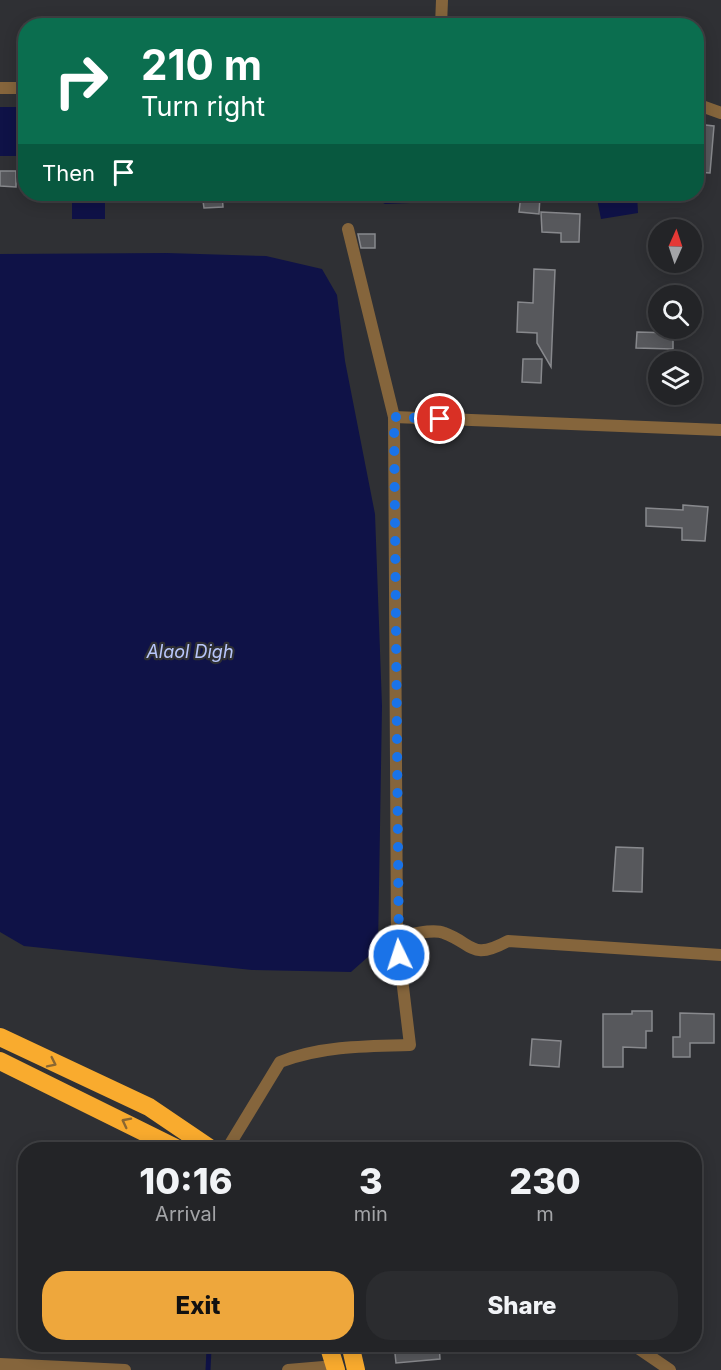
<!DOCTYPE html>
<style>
:root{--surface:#232427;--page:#2b2c2f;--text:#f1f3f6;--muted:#a3a4a7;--line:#404144;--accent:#eea73c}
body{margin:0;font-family:Inter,sans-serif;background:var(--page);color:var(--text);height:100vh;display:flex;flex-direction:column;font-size:22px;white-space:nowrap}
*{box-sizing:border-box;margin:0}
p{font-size:20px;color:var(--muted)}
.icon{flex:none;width:33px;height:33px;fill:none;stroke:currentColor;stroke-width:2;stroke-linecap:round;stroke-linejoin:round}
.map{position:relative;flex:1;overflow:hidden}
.sheet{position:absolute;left:18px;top:1142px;width:684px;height:210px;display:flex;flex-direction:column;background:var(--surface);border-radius:24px;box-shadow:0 3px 15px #0003,0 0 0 2px var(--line)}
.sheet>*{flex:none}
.banner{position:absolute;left:18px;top:18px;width:686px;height:183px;border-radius:24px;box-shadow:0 3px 15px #0003,0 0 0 2px var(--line);background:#0b6e4f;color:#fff;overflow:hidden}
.needle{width:39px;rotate:3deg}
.buttons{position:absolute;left:648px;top:219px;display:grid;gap:12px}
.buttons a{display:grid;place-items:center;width:54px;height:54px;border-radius:50%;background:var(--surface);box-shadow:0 3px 15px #0003,0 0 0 2px var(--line);font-size:30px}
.pin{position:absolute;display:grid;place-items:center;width:51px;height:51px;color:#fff;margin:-26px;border:3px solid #fff;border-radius:50%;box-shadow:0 2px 6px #0007}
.me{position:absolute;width:66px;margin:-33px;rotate:356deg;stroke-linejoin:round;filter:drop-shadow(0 0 4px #0008)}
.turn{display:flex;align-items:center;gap:21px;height:126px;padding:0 24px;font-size:27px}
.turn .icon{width:78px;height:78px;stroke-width:2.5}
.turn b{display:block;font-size:42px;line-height:51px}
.then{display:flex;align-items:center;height:57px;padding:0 24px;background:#0003;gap:12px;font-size:22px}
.eta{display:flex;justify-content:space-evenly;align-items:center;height:102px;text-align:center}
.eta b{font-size:36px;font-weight:800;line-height:42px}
.action{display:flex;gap:12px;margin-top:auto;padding:12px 24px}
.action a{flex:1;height:69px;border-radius:24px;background:var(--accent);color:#111;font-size:24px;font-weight:800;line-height:69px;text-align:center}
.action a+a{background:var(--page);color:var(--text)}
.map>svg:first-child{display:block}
</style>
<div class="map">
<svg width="721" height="1370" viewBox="0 0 721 1370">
<rect width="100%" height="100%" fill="#2f3034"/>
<g fill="#0f1247">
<polygon points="25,107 25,156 0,156 0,107"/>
<rect x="72" y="194" width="33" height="25"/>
<polygon points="367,194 434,194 435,202 385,204"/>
<polygon points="596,194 637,194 638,213 601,219"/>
<polygon points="167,253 266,256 322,269 337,295 345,361 375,514 382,706 378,948 351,972 252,970 24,946 0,932 0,254"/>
</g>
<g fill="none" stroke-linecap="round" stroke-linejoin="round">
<polyline stroke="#0f1247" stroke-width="5" points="208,1370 209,1349 217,1344"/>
</g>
<g fill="#57585c" stroke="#88898d" stroke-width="1.5">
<polygon points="696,124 714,126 710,173 696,172"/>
<polygon points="0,171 16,171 16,187 0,186"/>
<polygon points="202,194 222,194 223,207 204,208"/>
<polygon points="521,195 540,196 539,214 519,212"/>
<polygon points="541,212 580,214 579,242 561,242 561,233 542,232"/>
<polygon points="358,234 375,234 375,248 361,248"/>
<polygon points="534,269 555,270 551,367 537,343 537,333 517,332 518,302 533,303"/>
<polygon points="637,332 673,333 673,349 636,348"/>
<polygon points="523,359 542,359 541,383 522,382"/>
<polygon points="683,505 708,507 705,541 682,540 682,528 646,526 646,508 683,510"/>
<polygon points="616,847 643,848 642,892 613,891"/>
<polygon points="632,1011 652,1011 652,1031 646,1031 646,1048 623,1047 623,1067 603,1067 603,1014 632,1014"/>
<polygon points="680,1013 714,1014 714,1043 690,1043 690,1057 673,1057 673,1037 680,1037"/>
<polygon points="532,1039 561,1041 559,1067 530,1065"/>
<polygon points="394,1344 439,1344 440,1359 396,1363"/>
</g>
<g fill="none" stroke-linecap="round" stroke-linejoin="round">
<g stroke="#85653c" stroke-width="12">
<polyline points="441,26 442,0"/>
<polyline points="0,88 26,88"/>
<polyline points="696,104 721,113"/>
<polyline points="348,229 394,417 397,937"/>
<polyline points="394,417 721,430"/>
<path d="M227 1149 280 1062C321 1046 366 1046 410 1045L397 937C410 935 433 928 444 933 474 944 471 961 508 941L721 955"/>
<polyline points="632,1344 670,1370"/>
<polyline points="0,1364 125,1370"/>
<polyline points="288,1370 335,1366"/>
</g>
<g stroke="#f9ab2e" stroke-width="18">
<polyline points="0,1037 149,1107 211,1149"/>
<polyline points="0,1061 178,1149"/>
<polyline points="328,1344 336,1370"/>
<polyline points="350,1344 356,1370"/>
</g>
</g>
<defs><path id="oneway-chevron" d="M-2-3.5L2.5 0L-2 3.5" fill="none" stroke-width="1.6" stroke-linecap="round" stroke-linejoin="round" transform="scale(1.5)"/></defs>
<g stroke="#8a6731">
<use href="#oneway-chevron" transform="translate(52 1063) rotate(26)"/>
<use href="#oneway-chevron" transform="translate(126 1122) rotate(-153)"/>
</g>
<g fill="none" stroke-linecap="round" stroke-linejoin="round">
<polyline stroke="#1a73e8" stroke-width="10" stroke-dasharray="0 18" points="399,955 394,417 440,419"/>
</g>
<g text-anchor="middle" stroke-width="4.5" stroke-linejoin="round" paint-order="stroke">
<g font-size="18" font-style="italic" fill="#b8c6fb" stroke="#2f3034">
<text x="190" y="658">Alaol Digh</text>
</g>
</g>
</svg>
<div class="buttons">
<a><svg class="needle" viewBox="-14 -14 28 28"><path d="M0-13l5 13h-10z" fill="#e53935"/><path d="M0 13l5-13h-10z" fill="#a3a4a7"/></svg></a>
<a><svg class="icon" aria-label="search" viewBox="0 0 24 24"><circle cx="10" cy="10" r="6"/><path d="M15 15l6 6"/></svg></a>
<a><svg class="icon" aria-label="layers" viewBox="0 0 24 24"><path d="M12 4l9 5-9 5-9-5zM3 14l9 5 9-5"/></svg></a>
</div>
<div class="pin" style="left:440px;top:419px;background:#d93025"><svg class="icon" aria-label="arrive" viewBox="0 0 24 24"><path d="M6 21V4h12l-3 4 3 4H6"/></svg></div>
<svg class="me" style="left:399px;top:955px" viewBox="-20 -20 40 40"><circle r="17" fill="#1a73e8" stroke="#fff" stroke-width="3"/><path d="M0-11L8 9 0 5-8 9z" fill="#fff"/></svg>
<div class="banner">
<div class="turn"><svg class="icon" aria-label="right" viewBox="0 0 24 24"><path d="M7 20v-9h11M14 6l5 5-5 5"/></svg><div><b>210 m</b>Turn right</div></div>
<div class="then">Then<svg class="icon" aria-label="arrive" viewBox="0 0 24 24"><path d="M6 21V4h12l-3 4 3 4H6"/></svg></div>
</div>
<section class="sheet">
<div class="eta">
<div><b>10:16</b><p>Arrival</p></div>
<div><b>3</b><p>min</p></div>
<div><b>230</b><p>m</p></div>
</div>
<div class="action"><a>Exit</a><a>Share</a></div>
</section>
</div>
